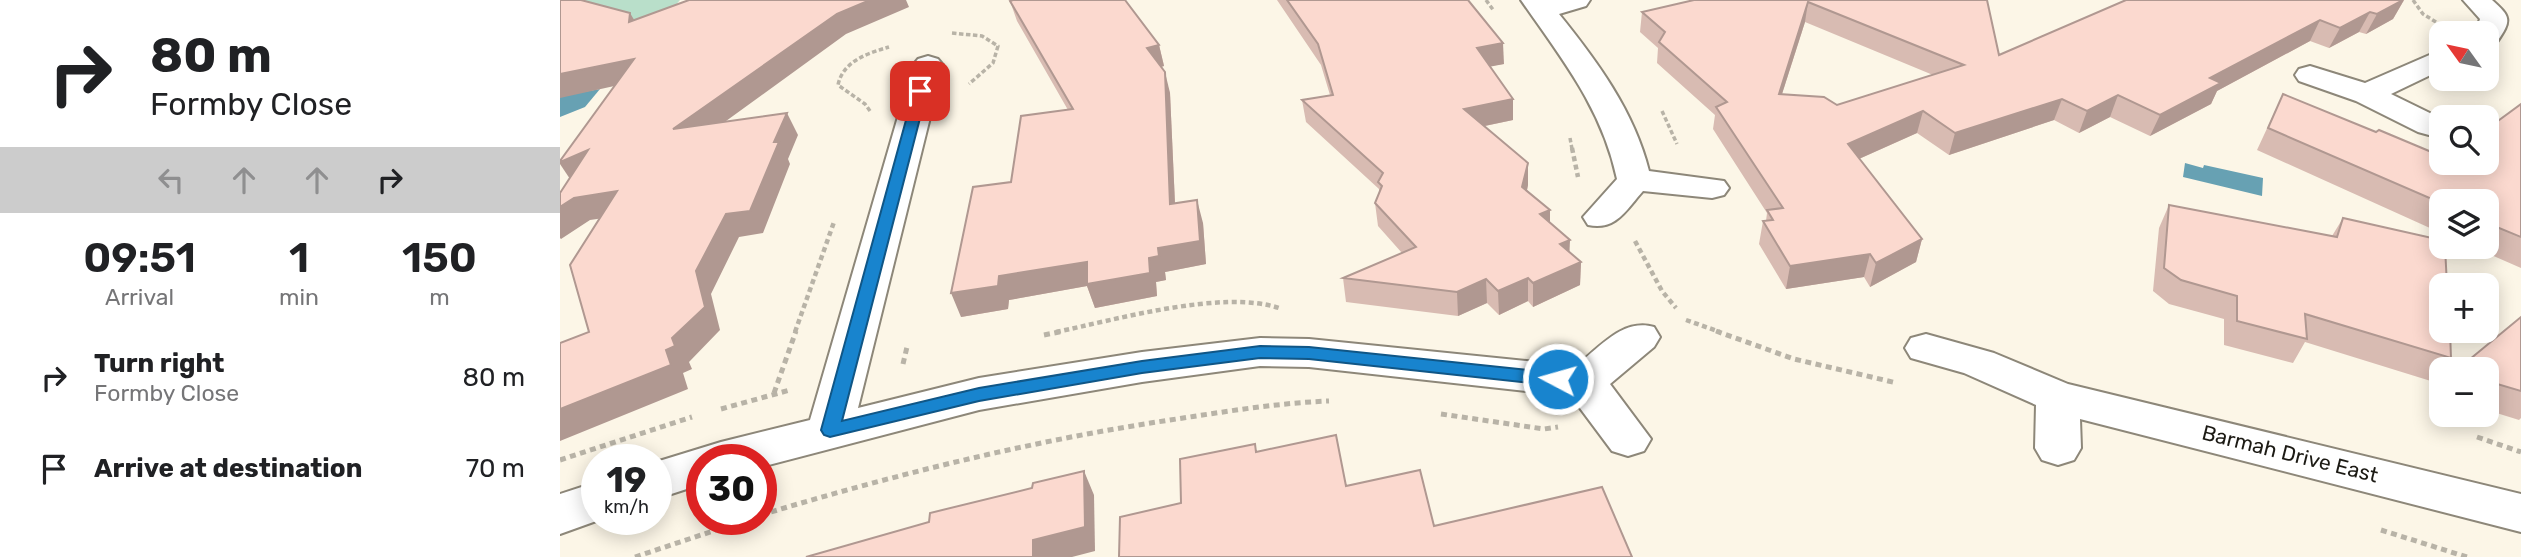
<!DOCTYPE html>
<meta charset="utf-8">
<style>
:root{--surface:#fff;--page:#f2f2f2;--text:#202124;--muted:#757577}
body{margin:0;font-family:Rubik,sans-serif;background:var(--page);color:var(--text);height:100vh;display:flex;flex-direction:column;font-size:26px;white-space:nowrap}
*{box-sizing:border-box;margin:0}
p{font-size:23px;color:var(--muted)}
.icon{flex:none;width:38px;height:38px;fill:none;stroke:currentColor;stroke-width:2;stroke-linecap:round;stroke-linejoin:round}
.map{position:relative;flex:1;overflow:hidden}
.sheet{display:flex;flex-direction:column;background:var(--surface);width:560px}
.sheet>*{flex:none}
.banner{background:#fff;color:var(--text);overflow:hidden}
.needle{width:46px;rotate:303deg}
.controls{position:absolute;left:1869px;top:21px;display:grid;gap:14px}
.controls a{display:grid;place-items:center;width:70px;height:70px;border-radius:14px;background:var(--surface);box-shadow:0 4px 18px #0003;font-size:35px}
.speed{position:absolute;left:21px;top:444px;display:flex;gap:14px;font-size:35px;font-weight:700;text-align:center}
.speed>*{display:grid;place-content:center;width:91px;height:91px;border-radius:50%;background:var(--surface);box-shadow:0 4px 18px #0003;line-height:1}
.speed small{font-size:18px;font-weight:400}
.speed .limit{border:10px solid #d22;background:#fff;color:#111}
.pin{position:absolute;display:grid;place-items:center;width:60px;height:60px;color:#fff;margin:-30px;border-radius:14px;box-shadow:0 4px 10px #0006}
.me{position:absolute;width:77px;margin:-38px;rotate:276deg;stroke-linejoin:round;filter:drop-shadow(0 0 5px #0008)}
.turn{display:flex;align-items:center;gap:24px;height:147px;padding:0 35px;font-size:32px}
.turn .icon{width:91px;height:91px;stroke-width:2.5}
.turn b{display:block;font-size:49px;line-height:60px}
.lanes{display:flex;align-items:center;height:66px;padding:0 35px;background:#0003;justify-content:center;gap:35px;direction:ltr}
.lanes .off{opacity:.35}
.eta{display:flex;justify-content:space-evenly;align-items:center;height:119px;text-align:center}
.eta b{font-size:42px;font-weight:600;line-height:49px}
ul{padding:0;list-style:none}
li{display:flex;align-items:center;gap:21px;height:91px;padding:0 35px}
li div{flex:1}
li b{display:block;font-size:26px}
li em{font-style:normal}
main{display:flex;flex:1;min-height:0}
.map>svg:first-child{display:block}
</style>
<main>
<section class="sheet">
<div class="banner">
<div class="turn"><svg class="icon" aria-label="right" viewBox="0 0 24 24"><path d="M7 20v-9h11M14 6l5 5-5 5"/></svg><div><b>80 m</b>Formby Close</div></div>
<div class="lanes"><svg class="icon off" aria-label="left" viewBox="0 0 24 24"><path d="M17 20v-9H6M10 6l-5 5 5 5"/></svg><svg class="icon off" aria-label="ahead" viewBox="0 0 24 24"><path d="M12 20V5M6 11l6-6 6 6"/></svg><svg class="icon off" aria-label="ahead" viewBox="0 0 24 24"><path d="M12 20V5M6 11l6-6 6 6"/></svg><svg class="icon" aria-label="right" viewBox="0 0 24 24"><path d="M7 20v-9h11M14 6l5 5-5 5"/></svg></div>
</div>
<div class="eta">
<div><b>09:51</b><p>Arrival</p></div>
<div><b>1</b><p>min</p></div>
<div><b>150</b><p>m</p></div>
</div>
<ul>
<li><svg class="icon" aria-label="right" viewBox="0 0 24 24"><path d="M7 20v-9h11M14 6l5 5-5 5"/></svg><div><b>Turn right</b><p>Formby Close</p></div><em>80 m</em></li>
<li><svg class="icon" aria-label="arrive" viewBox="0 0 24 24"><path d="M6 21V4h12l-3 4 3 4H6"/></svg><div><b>Arrive at destination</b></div><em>70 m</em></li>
</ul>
</section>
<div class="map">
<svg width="1961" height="557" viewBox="0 0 1961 557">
<rect width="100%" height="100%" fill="#fcf6e7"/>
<polygon fill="#b9dfca" points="0,0 120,0 109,13 0,43"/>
<g fill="#67a1b3">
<polygon points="40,89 25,107 0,117 0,96"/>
<polygon points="1625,163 1643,168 1644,165 1703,178 1702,196 1623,177"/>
</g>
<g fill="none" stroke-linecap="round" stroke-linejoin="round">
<defs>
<g id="minor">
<path d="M961 0H1030L1026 6 999 14C1037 61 1074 111 1089 171L1164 181 1169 188 1164 195 1152 198 1083 191C1066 210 1056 231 1028 225L1023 217 1057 179C1042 108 1001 58 961 0Z"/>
<path d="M1903 0H1932C1951 17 1952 20 1937 42L1927 44V33H1915L1920 19Z"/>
<polygon points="1881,50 1881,70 1831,94 1880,118 1881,130 1869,135 1858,132 1796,101 1739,81 1735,75 1739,69 1750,66 1805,83"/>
<path d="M368 56 378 59 383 65 298 408 419 378 582 352 700 338 749 339 1016 366C1040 347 1063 318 1094 327L1100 337 1094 347 1050 384 1091 439 1084 451 1068 456 1052 451 1011 396 749 367 700 366 582 382 419 410 201 467V460H142V484L96 499V462L161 442 250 420 353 65 358 59Z"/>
<polygon points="1366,334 1434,353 1508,384 1961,494 1961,532 1520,419 1521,448 1514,460 1498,465 1482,460 1475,448 1476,405 1404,373 1351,358 1345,348 1351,338"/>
<polygon points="37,482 37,520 39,520 0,534 0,494"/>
</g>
</defs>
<use href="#minor" stroke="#8d8779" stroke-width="4"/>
<g stroke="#b8b3a7" stroke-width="3.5" stroke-dasharray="4.5 2.5" stroke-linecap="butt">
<polyline points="926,0 934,11"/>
<polyline points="1853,0 1863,14 1876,22"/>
<polyline points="392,33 422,36 438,46 433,63 409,84"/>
<path d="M310 111 305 104 278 85C283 61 308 53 329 47"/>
<polyline points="1102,111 1117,144"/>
<polyline points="1010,138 1012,149"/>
</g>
<g stroke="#b8b3a7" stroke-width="4.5" stroke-dasharray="5 3.5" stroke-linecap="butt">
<polyline points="1012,148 1018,177"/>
<polyline points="1075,241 1102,291 1116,308"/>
<polyline points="1126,320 1160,332"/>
<polyline points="235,332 274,222"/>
<path d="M496 332C555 320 662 289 719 308"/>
</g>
<g stroke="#b8b3a7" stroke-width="5" stroke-dasharray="6 4.5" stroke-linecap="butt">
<polyline points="1156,331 1234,359 1337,383"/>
<polyline points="484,335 504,331"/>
<polyline points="343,364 347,347"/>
<polyline points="214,393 236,331"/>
<polyline points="161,409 230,390"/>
<polyline points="881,414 984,429 998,427"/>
<polyline points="1917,437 1961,452"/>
<polyline points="0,460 132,417"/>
<path d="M201 515C336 474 471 441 610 420 663 412 716 403 769 401"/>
<polyline points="1821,530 1907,557"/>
<polyline points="75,557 186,520"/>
</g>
<use href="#minor" fill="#fff" fill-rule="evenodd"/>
</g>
<g fill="#d8bbb2" fill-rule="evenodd">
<polygon points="717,0 908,0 944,64 930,66 953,99 953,120 925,126 968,185 967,190 990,210 990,223 1009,252 1021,262 1020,285 973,307 968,301 939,315 927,303 898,316 786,302 783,278 842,253 818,226 815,203 819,193 819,189 746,122 742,100 770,95 761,65"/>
<path d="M1134 0H1427L1439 55 1844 0 1833 19 1806 34 1799 32 1769 48 1750 41 1657 91 1651 104 1590 136 1550 117 1519 133 1494 120 1389 155 1357 133 1299 159 1362 239 1356 262 1310 287 1304 277 1226 289 1199 244 1203 221H1206L1207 213 1153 129 1155 115 1097 63 1098 48 1080 32 1082 12ZM1245 22 1373 75 1277 105 1222 94Z"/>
<polygon points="450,1 599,45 604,66 601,67 610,93 615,203 643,223 646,264 605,272 606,280 596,282 597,296 535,308 527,286 449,300 448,309 401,317 451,182 508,110 457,21"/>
<polygon points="1723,94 1881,163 1961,104 1961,268 1913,247 1927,247 1927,201 1881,201 1881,233 1697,150"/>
<polygon points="1609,205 1772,236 1783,218 1891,358 1883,369 1881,369 1881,372 1874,382 1745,342 1733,363 1664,345 1664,319 1609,304 1593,291 1599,228"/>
<polygon points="1961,317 1961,418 1959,420 1927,410 1927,369"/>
</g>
<g fill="#b09891">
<polygon points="310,0 346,0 349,7 286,34 126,150 113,129 277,14"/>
<polygon points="1844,0 1833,19 1806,34 1817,14"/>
<polygon points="1248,2 1245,22 1215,116 1219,94"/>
<polygon points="1810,12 1799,32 1769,48 1780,28"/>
<polygon points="70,13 82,33 69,22"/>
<polygon points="1760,20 1750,41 1657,91 1651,104 1590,136 1600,115 1650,78"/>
<polygon points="943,43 944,64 918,69 917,48"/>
<polygon points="599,45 604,66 593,69 587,48"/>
<polygon points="74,59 86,79 0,98 0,74"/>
<polygon points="605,72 610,93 616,227 610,204"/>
<polygon points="1558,95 1550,117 1519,133 1527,111"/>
<polygon points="953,99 953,120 905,130 904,109"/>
<polygon points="1502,99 1494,120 1389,155 1395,133"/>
<polygon points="1363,111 1357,133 1283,166 1288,144"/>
<polygon points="227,113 238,135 228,159 230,164 203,233 179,237 151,294 160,330 129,362 132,369 123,373 128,389 0,441 0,409 106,350 112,338 136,271 166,214 214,142"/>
<polygon points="28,150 14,185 0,164 0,162"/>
<polygon points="968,163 968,185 963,209 962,187"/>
<polygon points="57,191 72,214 30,220 1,239 0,238 0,207 14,198"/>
<polygon points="637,200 643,223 646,264 605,272 606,280 596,282 597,296 535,308 527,286 449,300 448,309 401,317 391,293 439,276 527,262 589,258"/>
<polygon points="990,210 990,233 980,214"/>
<polygon points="1362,239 1356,262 1310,287 1316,263"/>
<polygon points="1010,240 1009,263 1000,244"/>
<polygon points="1310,254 1304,277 1226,289 1230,266"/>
<polygon points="1021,262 1020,285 973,307 973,283"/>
<polygon points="968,278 968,301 939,315 938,291"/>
<polygon points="926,279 927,303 898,316 897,292"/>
<polygon points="524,471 534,495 535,551 512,557 473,557 473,540"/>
</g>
<g fill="#fbd9cf" stroke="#b09891" stroke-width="2" fill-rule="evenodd">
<polygon points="0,0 21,0 70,13 69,22 129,0 310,0 277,14 113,129 227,113 214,142 219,142 190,211 166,214 136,271 145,307 112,338 115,346 106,350 111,365 0,409 0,343 29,332 10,265 57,191 14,198 0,207 0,193 28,150 0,162 0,161 74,59 0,74"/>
<polygon points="453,0 565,0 599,45 587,48 605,72 610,204 637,200 640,241 598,248 599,256 589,258 590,273 527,284 527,262 439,276 438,286 391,293 413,187 451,182 461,116 513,109 450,1"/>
<polygon points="727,0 908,0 943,43 917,48 953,99 904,109 968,163 962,187 990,210 980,214 1010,240 1000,244 1021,262 973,283 968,278 938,291 926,279 897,292 783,278 856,247 815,203 822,186 818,182 823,173 742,100 773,95 758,44"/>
<path d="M1134 0H1427L1439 55 1566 0H1843L1817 14 1810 12 1780 28 1760 20 1650 78 1661 83 1600 115 1558 95 1527 111 1502 99 1395 133 1363 111 1288 144 1362 239 1316 263 1310 254 1230 266 1203 221 1213 220 1207 210 1223 208 1156 107 1167 102 1099 42 1105 32 1082 12ZM1248 2 1404 65 1277 105 1264 97 1219 94Z"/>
<polygon points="1723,94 1816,132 1819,130 1881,156 1881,163 1927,163 1927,129 1961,104 1961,237 1927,223 1927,201 1881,201 1881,203 1708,128"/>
<polygon points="1609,205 1777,237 1783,218 1881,240 1881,247 1885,247 1887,285 1881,285 1881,331 1890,331 1891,358 1745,314 1747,339 1677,321 1677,296 1621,280 1604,268"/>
<polygon points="1961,317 1961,391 1927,381 1927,369 1898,369"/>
<polygon points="776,435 786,486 860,470 874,526 1042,487 1072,557 559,557 560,517 621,503 620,459 695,444 696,452"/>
<polygon points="524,471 525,527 473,540 473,557 246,557 369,522 370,513 472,488 473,483"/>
</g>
<polygon fill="#1884ce" stroke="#105686" stroke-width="2" points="360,88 367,91 282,421 419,388 582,361 700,346 749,347 998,373 1005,375 1007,379 1005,384 998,386 749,359 700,358 582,373 419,401 270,437 264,435 261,430 354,91"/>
<g text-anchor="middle" stroke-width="5" stroke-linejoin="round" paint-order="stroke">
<g font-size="21" fill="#1c1a14" stroke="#fff">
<text transform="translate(1730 454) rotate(14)" y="7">Barmah Drive East</text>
</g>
</g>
</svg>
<div class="controls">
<a><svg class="needle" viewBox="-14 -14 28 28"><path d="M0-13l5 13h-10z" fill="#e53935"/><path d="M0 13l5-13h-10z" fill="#757577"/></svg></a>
<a><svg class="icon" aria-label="search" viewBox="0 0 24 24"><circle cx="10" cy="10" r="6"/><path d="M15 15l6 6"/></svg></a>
<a><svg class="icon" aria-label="layers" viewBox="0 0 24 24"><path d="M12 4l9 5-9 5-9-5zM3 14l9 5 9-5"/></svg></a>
<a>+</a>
<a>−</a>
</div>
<div class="speed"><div>19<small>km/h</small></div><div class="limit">30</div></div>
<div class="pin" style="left:360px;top:91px;background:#d93025"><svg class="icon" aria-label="arrive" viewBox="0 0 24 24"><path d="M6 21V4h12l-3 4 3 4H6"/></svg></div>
<svg class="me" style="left:998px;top:379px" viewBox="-20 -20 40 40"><circle r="17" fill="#1884ce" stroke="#fff" stroke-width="3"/><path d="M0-11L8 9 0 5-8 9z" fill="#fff"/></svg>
</div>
</main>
